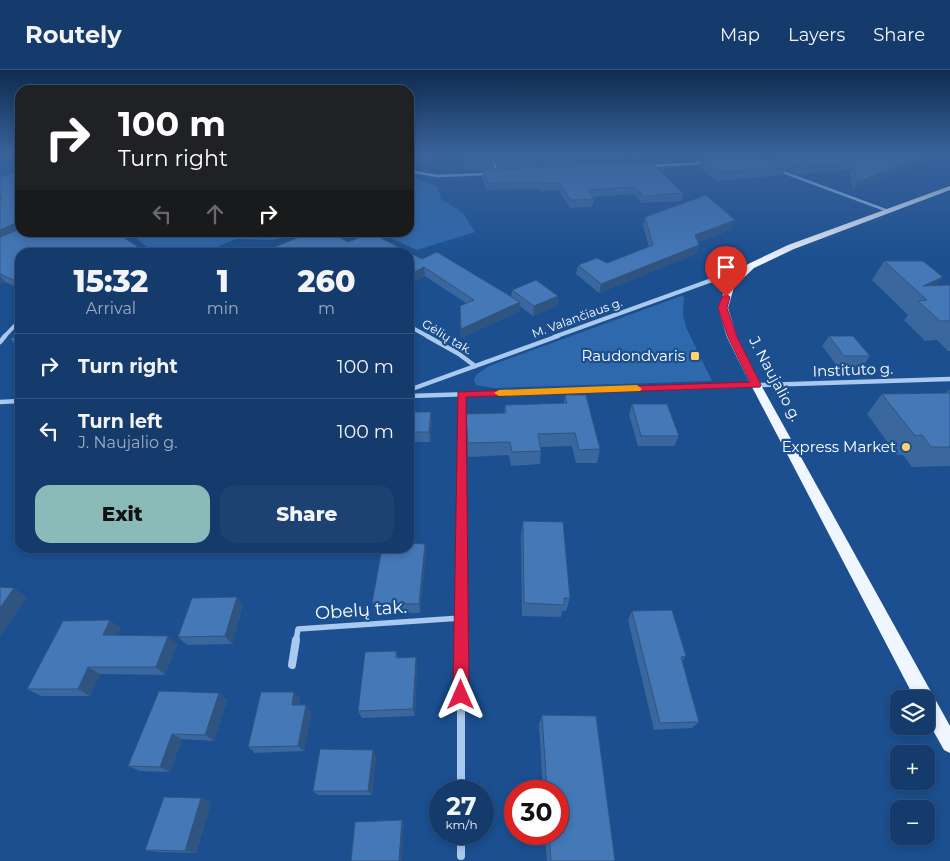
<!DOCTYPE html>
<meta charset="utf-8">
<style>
:root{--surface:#143b6b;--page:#1d4271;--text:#f1f3f6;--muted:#9dadc1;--line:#33557e;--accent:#8bbbb9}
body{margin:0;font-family:Montserrat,sans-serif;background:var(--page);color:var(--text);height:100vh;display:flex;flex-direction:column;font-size:19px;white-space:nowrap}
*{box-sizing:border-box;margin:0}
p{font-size:16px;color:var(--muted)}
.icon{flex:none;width:28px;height:28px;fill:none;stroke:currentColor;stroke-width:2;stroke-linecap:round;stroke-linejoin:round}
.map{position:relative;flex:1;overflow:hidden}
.drawer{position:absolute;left:15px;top:178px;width:399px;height:305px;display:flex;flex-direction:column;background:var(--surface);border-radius:15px;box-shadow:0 2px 8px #0003,0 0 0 1px var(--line)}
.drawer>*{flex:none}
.banner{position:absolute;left:15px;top:15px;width:399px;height:152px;border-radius:15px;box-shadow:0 2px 8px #0003,0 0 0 1px var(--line);background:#202124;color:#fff;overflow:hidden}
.fabs{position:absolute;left:890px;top:620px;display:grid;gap:10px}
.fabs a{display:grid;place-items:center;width:45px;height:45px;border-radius:10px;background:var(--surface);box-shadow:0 2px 8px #0003,0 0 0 1px var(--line);font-size:25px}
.speed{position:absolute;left:429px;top:710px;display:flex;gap:10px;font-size:25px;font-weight:700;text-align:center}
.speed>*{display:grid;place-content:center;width:65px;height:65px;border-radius:50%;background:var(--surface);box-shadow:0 2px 8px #0003,0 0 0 1px var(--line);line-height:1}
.speed small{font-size:12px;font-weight:400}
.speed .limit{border:8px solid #d22;background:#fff;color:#111}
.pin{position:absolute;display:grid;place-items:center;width:42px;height:42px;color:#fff;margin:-51px -21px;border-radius:50% 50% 50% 0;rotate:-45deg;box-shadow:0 0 5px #0007}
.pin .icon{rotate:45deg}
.me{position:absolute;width:55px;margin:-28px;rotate:0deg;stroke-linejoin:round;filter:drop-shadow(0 0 4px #0008)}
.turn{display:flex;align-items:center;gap:18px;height:105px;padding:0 20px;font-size:22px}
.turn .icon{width:65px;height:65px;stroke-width:2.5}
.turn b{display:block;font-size:35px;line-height:42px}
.lanes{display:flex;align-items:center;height:48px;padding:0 20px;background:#0003;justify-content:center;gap:25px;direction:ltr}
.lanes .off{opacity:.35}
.eta{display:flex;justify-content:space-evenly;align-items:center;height:85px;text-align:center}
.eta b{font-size:30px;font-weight:800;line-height:35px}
.action{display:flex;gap:10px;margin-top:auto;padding:10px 20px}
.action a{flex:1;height:58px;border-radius:15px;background:var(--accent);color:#111;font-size:20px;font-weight:800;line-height:58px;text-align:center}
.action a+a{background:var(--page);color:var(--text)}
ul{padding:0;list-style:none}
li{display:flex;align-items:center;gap:15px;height:65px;padding:0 20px;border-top:1px solid var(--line)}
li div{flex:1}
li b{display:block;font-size:19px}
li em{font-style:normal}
header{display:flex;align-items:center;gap:30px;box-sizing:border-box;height:70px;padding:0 25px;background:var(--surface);border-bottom:1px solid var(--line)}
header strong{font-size:24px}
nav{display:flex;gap:28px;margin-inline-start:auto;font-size:18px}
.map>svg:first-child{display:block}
</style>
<header>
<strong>Routely</strong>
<nav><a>Map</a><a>Layers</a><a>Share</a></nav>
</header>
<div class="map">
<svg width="950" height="791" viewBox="0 0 950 791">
<rect width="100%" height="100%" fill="#1b4f8f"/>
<g fill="#2e69ad">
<polygon points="409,107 437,116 441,129 463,143 475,162 417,180 379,163 409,162"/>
<polygon points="130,163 311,163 272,170 236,169 219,176 219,182 153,182"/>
<polygon points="681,226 684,227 683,245 686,257 712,311 493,318 476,315 474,310 476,305 489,296"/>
</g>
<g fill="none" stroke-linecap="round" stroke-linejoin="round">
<g stroke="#a9c9ee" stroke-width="2.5">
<polyline points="490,83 498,104"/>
<polyline points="649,96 706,93"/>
<polyline points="409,101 437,106 488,104"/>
<polyline points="780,101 888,141"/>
</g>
<g stroke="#a9c9ee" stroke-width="4">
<polyline points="409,256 429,267"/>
<polyline points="4,267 20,250"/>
<polyline points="554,267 748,197"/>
</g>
<g stroke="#a9c9ee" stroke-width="4.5">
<polyline points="427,266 459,284 475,296"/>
<polyline points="0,272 5,266"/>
<polyline points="409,320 558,266"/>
<polyline points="461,324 461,400"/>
<polyline points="409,326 950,309"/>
<polyline points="0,332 20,331"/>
</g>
<g stroke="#a9c9ee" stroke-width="5.5">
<polyline points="461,399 461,571"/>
<polyline points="296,571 298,559 461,548"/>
</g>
<g stroke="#a9c9ee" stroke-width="8">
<polyline points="461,570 461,721"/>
<polyline points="292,595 296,570"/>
<polyline points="461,764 461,786"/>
</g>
<polygon fill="#f0f6ff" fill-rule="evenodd" points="950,116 950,120 794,179 754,198 734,217 728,238 737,267 761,315 950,656 950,683 944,680 926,648 926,629 915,629 751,315 727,267 718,238 727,214 748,194 788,175"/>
</g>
<g fill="#3a679d">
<polygon points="409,83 447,83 433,97 409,92"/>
<polygon points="459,83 489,83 494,94 493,100 500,99 493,83 661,83 642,84 645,87 644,92 683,123 681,131 642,133 634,124 593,127 594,129 592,137 570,138 558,120 540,121 539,119 487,120 482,108 483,101 466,100"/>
<polygon points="682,83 749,83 748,86 753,86 751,83 949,83 935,89 930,89 853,119 849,100 798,104 786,99 783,105 717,111 699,97 701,90 692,91"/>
<polygon points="0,107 20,182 20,219 5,212 0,214"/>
<polygon points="645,147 732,159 698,172 696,184 599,223 576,204 578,195 607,193 649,177 643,156"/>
<polygon points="312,162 329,162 348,172 371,163 422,189 437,182 511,227 512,220 536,210 558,226 557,236 533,246 520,236 520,241 461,268 460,236 466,233 425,206 409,214 409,182 268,182 267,180"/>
<polygon points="884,191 937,215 950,215 950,281 948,281 937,270 925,271 904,250 908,245 872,210"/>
<polygon points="20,264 20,279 17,278 10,269"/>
<polygon points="829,266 870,286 863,296 838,297 822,276"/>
<polygon points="949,320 950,320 950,396 912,397 903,385 897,385 867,344 882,324 945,323"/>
<polygon points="565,325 600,379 597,393 576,393 572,376 541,377 541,381 540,394 511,396 509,385 468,387 466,344 504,343 505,335 564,333"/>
<polygon points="632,334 679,366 674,376 638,376 629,345"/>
<polygon points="409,342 432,352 430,372 409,372"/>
<polygon points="523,451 570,528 566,541 562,541 561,547 522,546 521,465"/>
<polygon points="425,474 426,483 420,543 375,542 372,533"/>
<polygon points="237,527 243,535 232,574 187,575 178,567"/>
<polygon points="632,541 686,586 682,591 699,652 692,658 654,660 628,550"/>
<polygon points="121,558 117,565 177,574 165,605 100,604 90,626 41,626 27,619"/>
<polygon points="396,581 398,587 416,587 417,595 415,646 362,648 358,641"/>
<polygon points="294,622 300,629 299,635 311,642 304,681 255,683 248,677"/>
<polygon points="219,623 227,630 214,671 182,669 170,702 140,701 128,696"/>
<polygon points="542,645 615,791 547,791 545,764 558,764 558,721 543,721 539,654"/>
<polygon points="376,685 372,725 318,725 313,721"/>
<polygon points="201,728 211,732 196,783 157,782 145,780"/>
</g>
<g fill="#305480">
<polygon points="440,83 447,83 433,97 432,90"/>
<polygon points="931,83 934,83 930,89 853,119 857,112"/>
<polygon points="939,83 949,83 935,89"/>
<polygon points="735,150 732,159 692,174 695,165"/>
<polygon points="20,151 20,162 0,170 0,160"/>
<polygon points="699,175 696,184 599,223 601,214"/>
<polygon points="424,197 425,206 409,214 409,205"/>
<polygon points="0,205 5,212 0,214"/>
<polygon points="943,207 929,226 923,216"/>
<polygon points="558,226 557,236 533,246 534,236"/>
<polygon points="520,232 520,241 461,268 461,259"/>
<polygon points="414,277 415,287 409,290 409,279"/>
<polygon points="431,342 432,352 430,372 429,362"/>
<polygon points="425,474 426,483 420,543 419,534"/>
<polygon points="14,518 27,527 0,567 0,538"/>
<polygon points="237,527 243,535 232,574 225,566"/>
<polygon points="110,550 121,558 114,574 103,565"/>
<polygon points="168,566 177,574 165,605 156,597"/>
<polygon points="416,587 417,595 415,646 413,639"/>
<polygon points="88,597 100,604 90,626 78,619"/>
<polygon points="294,622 300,629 297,642 292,635"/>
<polygon points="219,623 227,630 214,671 205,665"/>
<polygon points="306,635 311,642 304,681 298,676"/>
<polygon points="172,664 182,669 170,702 160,697"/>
<polygon points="373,680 376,685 372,725 368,721"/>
<polygon points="201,728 211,732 196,783 185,781"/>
<polygon points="402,750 404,754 402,791 399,791"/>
</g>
<g fill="#4478b7" stroke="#305480">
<polygon points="409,83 440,83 432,90 409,85"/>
<polygon points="461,83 489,83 494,94 466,93"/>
<polygon points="496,83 641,83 645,87 500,94"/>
<polygon points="692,83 718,83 694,84"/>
<polygon points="762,83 931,83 857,112 853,93 801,97"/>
<polygon points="757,86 787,97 720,102 702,88"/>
<polygon points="651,92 683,123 643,126 636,117 588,120 594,129 571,130 559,113 541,113 540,112 488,113 483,100"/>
<polygon points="20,100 20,151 0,160 0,130 2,127 0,125 0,107"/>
<polygon points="706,125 735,150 695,165 699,175 601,214 578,195 597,188 607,193 653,175 645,147"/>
<polygon points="20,159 20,162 115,162 146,182 20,182 20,213 0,204 0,167"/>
<polygon points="312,162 329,162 348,172 371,163 422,189 437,182 520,232 461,259 460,236 474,230 424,197 409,205 409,182 272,182 267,180"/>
<polygon points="884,191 923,191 943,207 923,216 950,215 950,251 940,251 918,231 927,230"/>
<polygon points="536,210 558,226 534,236 512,220"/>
<polygon points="20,264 20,275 10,269"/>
<polygon points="829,266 853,266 870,286 844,286"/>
<polygon points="409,273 414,277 409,279"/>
<polygon points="950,323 950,377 931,377 922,365 915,366 882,324"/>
<polygon points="565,325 586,325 600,379 579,380 575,363 538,364 541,381 512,382 510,372 468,373 466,344 506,343 505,335 567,333"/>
<polygon points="632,334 667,334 679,366 641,366"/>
<polygon points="409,342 431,342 429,362 409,362"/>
<polygon points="523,451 563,452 570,528 564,528 564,535 524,533"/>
<polygon points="409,473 425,474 419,534 372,533 382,478 409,478"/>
<polygon points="0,517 14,518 0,538"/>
<polygon points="237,527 225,566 178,567 192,528"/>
<polygon points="672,540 686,586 681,587 699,652 660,653 632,541"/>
<polygon points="110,550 103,565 168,566 156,597 88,597 78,619 27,619 63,551"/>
<polygon points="396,581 396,588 416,587 413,639 358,641 365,582"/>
<polygon points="159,621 219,623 205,665 172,664 160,697 128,696"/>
<polygon points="261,622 294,622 292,635 306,635 298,676 248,677"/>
<polygon points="542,645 596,646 615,791 551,791 549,764 558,764 558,721 547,721"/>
<polygon points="320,679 373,680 368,721 313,721"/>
<polygon points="164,727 201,728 185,781 145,780"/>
<polygon points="402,750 399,791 351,791 355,752"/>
</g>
<linearGradient id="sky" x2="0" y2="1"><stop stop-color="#0f2b4f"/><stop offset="0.43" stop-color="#39639b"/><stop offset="1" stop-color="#39639b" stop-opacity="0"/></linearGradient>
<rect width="950" height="194" fill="url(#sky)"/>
<polygon fill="#e11d48" stroke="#92132f" points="726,224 730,227 727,238 737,267 761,315 760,317 466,327 469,625 467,630 461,633 456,630 453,625 458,322 750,312 728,267 718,238 722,227"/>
<polygon fill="#f59e0b" points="637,315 642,319 640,321 499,326 494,323 499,320"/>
<g fill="#ffd166" stroke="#1b4f8f" stroke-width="2">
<rect x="690" y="281" width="10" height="10" rx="2.5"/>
<circle cx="906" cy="377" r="5"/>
</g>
<g text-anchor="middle" stroke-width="4.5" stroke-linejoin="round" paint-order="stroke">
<g font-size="12" fill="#fff" stroke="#1b4f8f">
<text transform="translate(577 248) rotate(-20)" y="4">M. Valančiaus g.</text>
<text transform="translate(447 267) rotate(31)" y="4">Gėlių tak.</text>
</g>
<g font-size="15" fill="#fff" stroke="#1b4f8f" text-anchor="end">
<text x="685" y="291">Raudondvaris</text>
<text x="896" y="382">Express Market</text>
</g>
<g font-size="15" fill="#fff" stroke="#1b4f8f">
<text transform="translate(853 300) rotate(-2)" y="5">Instituto g.</text>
<text transform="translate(775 309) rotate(62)" y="5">J. Naujalio g.</text>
</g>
<g font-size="18" fill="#fff" stroke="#1b4f8f">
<text transform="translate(361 540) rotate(-4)" y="6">Obelų tak.</text>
</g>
</g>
</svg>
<div class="fabs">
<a><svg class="icon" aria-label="layers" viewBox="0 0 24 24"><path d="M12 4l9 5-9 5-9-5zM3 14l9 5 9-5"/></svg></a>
<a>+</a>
<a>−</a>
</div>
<div class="speed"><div>27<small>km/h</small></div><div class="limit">30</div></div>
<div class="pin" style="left:726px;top:227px;background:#d93025"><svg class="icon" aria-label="arrive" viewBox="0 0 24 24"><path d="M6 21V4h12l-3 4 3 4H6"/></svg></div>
<svg class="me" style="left:461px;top:625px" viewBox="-20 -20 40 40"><path d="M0-17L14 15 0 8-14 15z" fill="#e11d48" stroke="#fff" stroke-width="4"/></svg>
<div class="banner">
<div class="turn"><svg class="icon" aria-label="right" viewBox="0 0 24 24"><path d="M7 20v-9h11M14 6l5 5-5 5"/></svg><div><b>100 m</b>Turn right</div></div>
<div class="lanes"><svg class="icon off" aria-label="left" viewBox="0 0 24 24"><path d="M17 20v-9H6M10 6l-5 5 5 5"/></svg><svg class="icon off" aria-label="ahead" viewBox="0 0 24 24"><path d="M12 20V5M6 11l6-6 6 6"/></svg><svg class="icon" aria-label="right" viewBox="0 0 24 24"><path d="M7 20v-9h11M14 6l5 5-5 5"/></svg></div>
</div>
<section class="drawer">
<div class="eta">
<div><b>15:32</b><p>Arrival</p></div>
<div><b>1</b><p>min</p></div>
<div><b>260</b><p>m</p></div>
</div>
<ul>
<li><svg class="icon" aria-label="right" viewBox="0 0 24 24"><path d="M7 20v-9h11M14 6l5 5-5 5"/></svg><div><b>Turn right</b></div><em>100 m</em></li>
<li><svg class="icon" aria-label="left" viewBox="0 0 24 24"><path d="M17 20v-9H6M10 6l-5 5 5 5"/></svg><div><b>Turn left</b><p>J. Naujalio g.</p></div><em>100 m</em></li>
</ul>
<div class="action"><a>Exit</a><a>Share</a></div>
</section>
</div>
